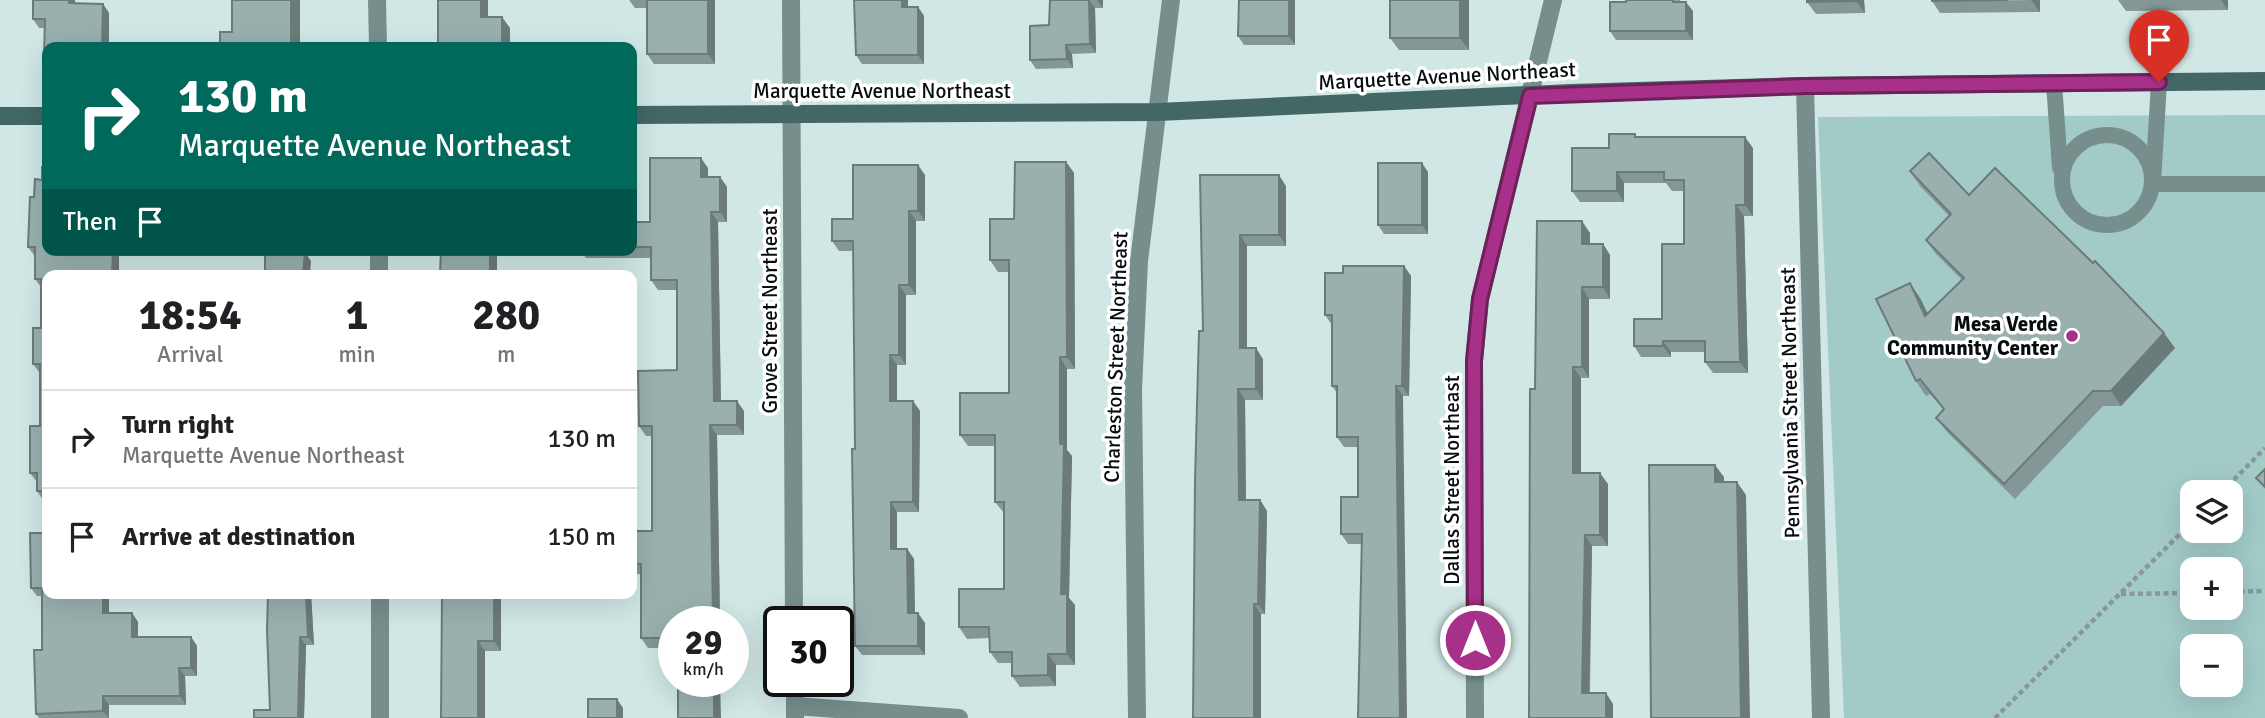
<!DOCTYPE html>
<meta charset="utf-8">
<style>
:root{--surface:#fff;--page:#f2f2f2;--text:#202124;--muted:#757577;--line:#e0e0e0}
body{margin:0;font-family:Signika,sans-serif;background:var(--page);color:var(--text);height:100vh;display:flex;flex-direction:column;font-size:26px;white-space:nowrap}
*{box-sizing:border-box;margin:0}
p{font-size:23px;color:var(--muted)}
.icon{flex:none;width:38px;height:38px;fill:none;stroke:currentColor;stroke-width:2;stroke-linecap:round;stroke-linejoin:round}
.map{position:relative;flex:1;overflow:hidden}
.drawer{position:absolute;left:42px;top:270px;width:595px;height:329px;display:flex;flex-direction:column;background:var(--surface);border-radius:14px;box-shadow:0 7px 28px #0002}
.drawer>*{flex:none}
.top-card{position:absolute;left:42px;top:42px;width:595px;height:214px;border-radius:14px;box-shadow:0 7px 28px #0002;background:#00695c;color:#fff;overflow:hidden}
.fabs{position:absolute;left:2180px;top:480px;display:grid;gap:14px}
.fabs a{display:grid;place-items:center;width:63px;height:63px;border-radius:14px;background:var(--surface);box-shadow:0 7px 28px #0002;font-size:35px}
.speed{position:absolute;left:658px;top:606px;display:flex;gap:14px;font-size:35px;font-weight:700;text-align:center}
.speed>*{display:grid;place-content:center;width:91px;height:91px;border-radius:50%;background:var(--surface);box-shadow:0 7px 28px #0002;line-height:1}
.speed small{font-size:18px;font-weight:400}
.speed .limit{border:4px solid #111;border-radius:10px;background:#fff;color:#111}
.pin{position:absolute;display:grid;place-items:center;width:60px;height:60px;color:#fff;margin:-72px -30px;border-radius:50% 50% 50% 0;rotate:-45deg;box-shadow:0 0 7px #0007}
.pin .icon{rotate:45deg}
.me{position:absolute;width:77px;margin:-38px;rotate:0deg;stroke-linejoin:round;filter:drop-shadow(0 0 5px #0008)}
.turn{display:flex;align-items:center;gap:24px;height:147px;padding:0 21px;font-size:32px}
.turn .icon{width:91px;height:91px;stroke-width:2.5}
.turn b{display:block;font-size:49px;line-height:60px}
.then{display:flex;align-items:center;height:66px;padding:0 21px;background:#0003;gap:14px;font-size:26px}
.eta{display:flex;justify-content:space-evenly;align-items:center;height:119px;text-align:center}
.eta b{font-size:42px;font-weight:700;line-height:49px}
ul{padding:0;list-style:none}
li{display:flex;align-items:center;gap:21px;height:98px;padding:0 21px;border-top:2px solid var(--line)}
li div{flex:1}
li b{display:block;font-size:26px}
li em{font-style:normal}
.map>svg:first-child{display:block}
</style>
<div class="map">
<svg width="2265" height="718" viewBox="0 0 2265 718">
<rect width="100%" height="100%" fill="#d0e7e5"/>
<path fill="#a2cbc8" fill-rule="evenodd" d="M2265 115V718H1844L1818 117ZM2193 492H2231V530H2193ZM2193 569H2231V607H2193ZM2193 646H2231V684H2193Z"/>
<g fill="none" stroke-linecap="round" stroke-linejoin="round">
<g stroke="#879897" stroke-width="4.5" stroke-dasharray="5 3.5" stroke-linecap="butt">
<polyline points="2222,492 2265,448"/>
<polyline points="2231,592 2265,591"/>
<polyline points="2121,594 2193,593"/>
<polyline points="1995,718 2193,521"/>
</g>
<g stroke="#768e8c" stroke-width="16">
<polyline points="2159,82 2153,184 2265,184"/>
<polyline points="2054,83 2060,168"/>
<circle cx="2107" cy="180" r="45"/>
</g>
<g stroke="#768e8c" stroke-width="18">
<polyline points="377,0 378,47"/>
<polyline points="791,0 794,621"/>
<polyline points="1805,86 1821,718"/>
<polyline points="379,250 379,275"/>
<polyline points="380,593 380,718"/>
<polyline points="795,681 795,718"/>
<polyline points="795,706 959,718"/>
<polyline points="1137,718 1133,389 1139,261 1171,0"/>
<polyline points="1475,718 1474,361 1480,299 1553,0"/>
</g>
<g stroke="#426764" stroke-width="18">
<polyline points="632,115 1158,112 1571,93 1805,86 2265,81"/>
<polyline points="0,116 47,116"/>
</g>
</g>
<g fill="#849796">
<polygon points="33,0 75,0 75,3 103,4 109,13 109,47 47,47 47,60 44,56 45,28 39,28 33,19"/>
<polygon points="629,0 715,0 715,64 654,64 647,54 647,8 635,8"/>
<polygon points="908,0 908,7 918,7 924,16 924,64 862,64 856,55"/>
<polygon points="1050,0 1103,0 1103,8 1095,8 1096,53 1072,54 1073,68 1036,69 1030,60 1049,25"/>
<polygon points="1295,0 1295,45 1244,45 1238,36"/>
<polygon points="1469,0 1469,50 1399,50 1390,38"/>
<polygon points="1680,0 1680,2 1693,11 1693,40 1616,40 1610,31 1626,2"/>
<polygon points="1864,0 1865,13 1816,14 1807,2"/>
<polygon points="2040,0 2040,12 1940,13 1932,1"/>
<polygon points="2118,0 2228,0 2228,10 2126,11"/>
<polygon points="1637,137 1753,148 1753,216 1744,216 1748,373 1713,373 1705,362 1705,352 1671,352 1671,357 1641,357 1634,346 1662,319 1684,244 1684,191 1672,191 1666,183 1624,183 1624,202 1580,202 1572,191 1609,148"/>
<polygon points="1066,162 1074,173 1075,369 1067,369 1067,450 1072,456 1069,598 1075,605 1075,665 1056,665 1056,686 1020,687 1012,676 1012,663 998,663 990,652 989,638 967,639 959,627 1004,589 1004,513 995,502 995,446 968,446 960,435 1009,393 1009,272 998,272 990,260 1014,219"/>
<polygon points="708,168 708,177 720,177 727,187 727,222 718,222 721,401 744,411 744,435 717,435 720,621 674,621 674,648 648,648 641,638 641,574 632,574 632,531 652,531 652,436 646,436 639,426 677,370 677,290 658,290 651,280 651,258 586,258 580,250 632,250 632,222 650,222"/>
<polygon points="1910,171 1969,195 2175,348 2121,406 2103,406 2015,499 1947,432 1936,418 1944,410 1930,394 1926,396 1916,381 1920,298 1928,314 1962,280 1936,254 1926,240 1949,216 1920,186"/>
<polygon points="1428,172 1428,234 1384,234 1378,225"/>
<polygon points="925,175 925,221 916,221 916,295 906,295 906,365 897,365 897,401 913,401 920,411 919,512 897,512 897,549 907,549 914,559 915,613 925,623 925,655 862,655 855,646 855,449 853,251 839,251 832,241"/>
<polygon points="1200,175 1286,186 1286,246 1247,246 1247,348 1263,359 1263,400 1245,400 1246,500 1260,500 1267,511 1265,614 1261,614 1261,718"/>
<polygon points="42,180 47,250 119,255 47,275 109,593 109,613 132,613 138,622 138,637 191,637 197,646 197,676 185,676 186,705 109,705 109,718 39,718 36,714 42,650 42,596 37,596 31,588 44,533 44,500 43,500 37,491 37,482 30,473 40,426 40,372 39,372 33,364 41,328 41,287 35,279 35,255 34,255 28,247 34,197"/>
<polygon points="1590,233 1590,244 1603,244 1610,255 1610,299 1589,299 1589,378 1581,378 1581,473 1608,484 1608,546 1592,546 1590,693 1613,704 1613,718 1529,718 1535,389"/>
<polygon points="1404,266 1411,276 1409,396 1403,396 1362,544 1348,544 1341,534 1358,497 1358,447 1344,447 1337,437 1337,393 1332,386 1332,325 1325,315 1343,273"/>
<polygon points="311,593 314,645 306,645 304,718 254,718 270,710"/>
<polygon points="442,593 510,593 510,595 501,598 501,651 485,651 485,718"/>
</g>
<g fill="#6b7b7a">
<polygon points="69,0 75,0 75,12 69,3"/>
<rect x="291" y="0" width="9" height="47"/>
<polygon points="481,0 488,0 488,28 481,17"/>
<polygon points="708,0 715,0 715,64 708,54"/>
<polygon points="902,0 908,0 908,16 902,7"/>
<polygon points="1089,0 1095,8 1096,53 1090,44"/>
<polygon points="1097,0 1103,0 1103,8"/>
<polygon points="1289,0 1295,0 1295,45 1289,36"/>
<polygon points="1460,0 1469,0 1469,50 1460,38"/>
<polygon points="1856,0 1864,0 1865,13 1856,1"/>
<polygon points="2031,0 2040,0 2040,12"/>
<polygon points="2221,0 2228,0 2228,10"/>
<polygon points="1686,2 1693,11 1693,40 1686,31"/>
<polygon points="103,4 109,13 109,47 102,47"/>
<polygon points="918,7 924,16 924,64 918,55"/>
<polygon points="502,17 510,28 510,47 502,47"/>
<polygon points="1066,45 1072,54 1073,68 1067,59"/>
<polygon points="1745,137 1753,148 1753,216 1745,205"/>
<polygon points="701,158 708,168 708,187 701,177"/>
<polygon points="1066,162 1074,173 1075,369 1067,357"/>
<polygon points="1422,163 1428,172 1428,234 1422,225"/>
<polygon points="918,165 925,175 925,221 918,211"/>
<polygon points="1617,172 1624,183 1624,202 1617,191"/>
<polygon points="1279,175 1286,186 1286,246 1279,235"/>
<polygon points="720,177 727,187 727,222 720,212"/>
<polygon points="1736,205 1744,216 1748,373 1740,362"/>
<polygon points="909,211 916,221 916,295 909,285"/>
<polygon points="711,212 718,222 721,411 714,401"/>
<polygon points="1582,221 1590,233 1590,255 1582,244"/>
<polygon points="1240,235 1247,246 1247,359 1240,348"/>
<polygon points="1603,244 1610,255 1610,299 1603,287"/>
<polygon points="113,250 115,250 119,255 119,275 112,275"/>
<rect x="490" y="250" width="7" height="25"/>
<polygon points="305,252 311,261 310,275 303,275"/>
<polygon points="1404,266 1411,276 1409,396 1402,386"/>
<polygon points="1910,283 1920,298 1936,331 1925,316"/>
<polygon points="899,285 906,295 906,365 899,355"/>
<polygon points="1582,287 1589,299 1589,378 1582,367"/>
<polygon points="2164,333 2175,348 2121,406 2111,391"/>
<polygon points="1663,341 1671,352 1671,357 1663,346"/>
<polygon points="1256,348 1263,359 1263,400 1256,389"/>
<polygon points="890,355 897,365 897,411 890,401"/>
<polygon points="1060,357 1067,369 1067,450 1072,456 1069,598 1075,605 1075,665 1067,654 1061,594"/>
<polygon points="1573,367 1581,378 1581,484 1573,473"/>
<polygon points="1396,386 1403,396 1407,718 1400,718"/>
<polygon points="1238,389 1245,400 1246,511 1239,500"/>
<polygon points="737,401 744,411 744,435 737,425"/>
<polygon points="913,401 920,411 919,512 913,502"/>
<polygon points="710,425 717,435 720,621 713,621"/>
<polygon points="1715,465 1724,477 1724,495 1715,482"/>
<polygon points="1600,473 1608,484 1608,546 1600,535"/>
<polygon points="1737,482 1746,495 1750,718 1741,718"/>
<polygon points="1260,500 1267,511 1265,614 1258,604"/>
<polygon points="891,502 897,512 897,559 891,549"/>
<polygon points="1585,535 1592,546 1589,704 1582,693"/>
<polygon points="907,549 914,559 915,623 908,613"/>
<polygon points="103,593 109,593 109,622 103,613"/>
<polygon points="306,593 311,593 314,645 308,637"/>
<polygon points="494,593 498,593 501,598 501,651 494,641"/>
<polygon points="1254,604 1261,614 1261,718 1254,718"/>
<polygon points="132,613 138,622 138,646 132,637"/>
<polygon points="918,613 925,623 925,655 918,646"/>
<polygon points="191,637 197,646 197,676 191,668"/>
<polygon points="300,637 306,645 304,718 298,718"/>
<polygon points="478,641 485,651 485,718 478,718"/>
<polygon points="1048,654 1056,665 1056,686 1048,675"/>
<polygon points="179,668 185,676 186,705 180,696"/>
<polygon points="714,681 720,681 721,718 714,718"/>
<polygon points="1606,693 1613,704 1613,718 1606,718"/>
<polygon points="103,696 109,705 109,718 103,711"/>
<polygon points="617,699 623,708 623,718 617,718"/>
</g>
<g fill="#99b0ae" stroke="#6b7b7a" stroke-width="2">
<polygon points="33,0 69,0 69,3 103,4 102,47 47,47 47,56 44,56 45,19 33,19"/>
<polygon points="232,0 291,0 291,47 220,47 220,32 232,32"/>
<polygon points="438,0 481,0 481,17 502,17 502,47 438,47"/>
<rect x="647" y="0" width="61" height="54"/>
<polygon points="854,0 902,0 902,7 918,7 918,55 856,55"/>
<polygon points="1050,0 1089,0 1090,44 1066,45 1067,59 1030,60 1030,26 1049,25"/>
<polygon points="1239,0 1289,0 1289,36 1238,36"/>
<rect x="1390" y="0" width="70" height="38"/>
<polygon points="1626,0 1673,0 1673,2 1686,2 1686,31 1610,31 1610,2 1626,2"/>
<polygon points="1807,0 1856,0 1856,1 1807,2"/>
<polygon points="1932,0 2008,0 1932,1"/>
<polygon points="1609,134 1635,134 1635,137 1745,137 1745,205 1736,205 1740,362 1705,362 1705,341 1663,341 1663,346 1634,346 1634,319 1662,319 1662,244 1684,244 1684,180 1664,180 1664,172 1617,172 1617,191 1572,191 1572,148 1609,148"/>
<polygon points="1929,153 1969,195 1995,168 2093,263 2095,261 2164,333 2111,391 2093,391 2004,484 1936,418 1944,409 1920,379 1916,381 1876,299 1910,283 1925,316 1964,278 1926,240 1951,214 1910,171"/>
<polygon points="650,158 701,158 701,177 720,177 720,212 711,212 714,401 737,401 737,425 710,425 713,621 674,621 674,638 641,638 641,564 632,564 632,531 652,531 652,426 639,426 638,371 677,370 677,280 651,280 651,247 632,247 632,222 650,222"/>
<polygon points="1015,162 1066,162 1067,357 1060,357 1060,444 1064,444 1061,594 1067,594 1067,654 1048,654 1048,675 1012,676 1012,652 990,652 989,627 959,627 959,589 1004,589 1004,502 995,502 995,435 960,435 960,393 1009,393 1009,260 990,260 990,219 1014,219"/>
<rect x="1378" y="163" width="44" height="62"/>
<polygon points="853,165 918,165 918,211 909,211 909,285 899,285 899,355 890,355 890,401 913,401 913,502 891,502 891,549 907,549 908,613 918,613 918,646 855,646 852,449 855,449 853,241 832,241 832,219 853,219"/>
<polygon points="42,167 47,167 47,250 113,250 112,275 47,275 47,593 103,593 103,613 132,613 132,637 191,637 191,668 179,668 180,696 103,696 103,711 36,714 34,650 42,650 42,588 31,588 30,533 44,533 44,491 37,491 37,473 30,473 30,426 40,426 40,364 33,364 33,328 41,328 41,279 35,279 35,247 28,247 30,197 34,197 35,179 42,180"/>
<polygon points="1200,175 1279,175 1279,235 1240,235 1240,348 1256,348 1256,389 1238,389 1239,500 1260,500 1258,604 1254,604 1254,718 1193,718 1195,481 1199,331 1203,331"/>
<polygon points="1537,221 1582,221 1582,244 1603,244 1603,287 1582,287 1582,367 1573,367 1573,473 1600,473 1600,535 1585,535 1582,693 1606,693 1606,718 1529,718 1530,389 1535,389"/>
<polygon points="265,250 297,250 297,252 305,252 303,275 265,275"/>
<polygon points="441,250 490,250 490,275 440,275"/>
<polygon points="1343,266 1404,266 1402,386 1396,386 1400,718 1358,718 1362,534 1341,534 1341,497 1358,497 1358,437 1337,437 1337,386 1332,386 1332,315 1325,315 1325,273 1343,273"/>
<polygon points="1649,465 1715,465 1715,482 1737,482 1741,718 1651,718"/>
<polygon points="2265,469 2265,487 2256,478"/>
<polygon points="268,593 306,593 308,637 300,637 298,718 254,718 254,710 270,710 267,630"/>
<polygon points="442,593 494,593 494,641 478,641 478,718 441,718"/>
<rect x="678" y="681" width="36" height="37"/>
<rect x="588" y="699" width="29" height="19"/>
</g>
<g fill="none" stroke-linecap="round" stroke-linejoin="round">
<defs>
<polyline id="route" points="1475,640 1474,361 1480,299 1530,96 1805,86 2159,82"/>
</defs>
<use href="#route" stroke="#6d2059" stroke-width="18"/>
<use href="#route" stroke="#a73189" stroke-width="12"/>
</g>
<circle fill="#a73189" stroke="#fff" stroke-width="2.5" cx="2072" cy="336" r="7"/>
<g text-anchor="middle" stroke-width="7" stroke-linejoin="round" paint-order="stroke">
<g font-size="21" fill="#060e0d" stroke="#fff">
<text transform="translate(1447 76) rotate(-3)" y="7">Marquette Avenue Northeast</text>
<text x="882" y="98">Marquette Avenue Northeast</text>
<text transform="translate(770 311) rotate(-90)" y="7">Grove Street Northeast</text>
<text transform="translate(1116 357) rotate(-88)" y="7">Charleston Street Northeast</text>
<text transform="translate(1790 403) rotate(-91)" y="7">Pennsylvania Street Northeast</text>
<text transform="translate(1452 480) rotate(-90)" y="7">Dallas Street Northeast</text>
</g>
<g font-size="21" font-weight="bold" fill="#060e0d" stroke="#fff" text-anchor="end">
<text x="2058" y="331">Mesa Verde<tspan x="2058" dy="24">Community Center</tspan></text>
</g>
</g>
</svg>
<div class="fabs">
<a><svg class="icon" aria-label="layers" viewBox="0 0 24 24"><path d="M12 4l9 5-9 5-9-5zM3 14l9 5 9-5"/></svg></a>
<a>+</a>
<a>−</a>
</div>
<div class="speed"><div>29<small>km/h</small></div><div class="limit">30</div></div>
<div class="pin" style="left:2159px;top:82px;background:#d93025"><svg class="icon" aria-label="arrive" viewBox="0 0 24 24"><path d="M6 21V4h12l-3 4 3 4H6"/></svg></div>
<svg class="me" style="left:1475px;top:640px" viewBox="-20 -20 40 40"><circle r="17" fill="#a73189" stroke="#fff" stroke-width="3"/><path d="M0-11L8 9 0 5-8 9z" fill="#fff"/></svg>
<div class="top-card">
<div class="turn"><svg class="icon" aria-label="right" viewBox="0 0 24 24"><path d="M7 20v-9h11M14 6l5 5-5 5"/></svg><div><b>130 m</b>Marquette Avenue Northeast</div></div>
<div class="then">Then<svg class="icon" aria-label="arrive" viewBox="0 0 24 24"><path d="M6 21V4h12l-3 4 3 4H6"/></svg></div>
</div>
<section class="drawer">
<div class="eta">
<div><b>18:54</b><p>Arrival</p></div>
<div><b>1</b><p>min</p></div>
<div><b>280</b><p>m</p></div>
</div>
<ul>
<li><svg class="icon" aria-label="right" viewBox="0 0 24 24"><path d="M7 20v-9h11M14 6l5 5-5 5"/></svg><div><b>Turn right</b><p>Marquette Avenue Northeast</p></div><em>130 m</em></li>
<li><svg class="icon" aria-label="arrive" viewBox="0 0 24 24"><path d="M6 21V4h12l-3 4 3 4H6"/></svg><div><b>Arrive at destination</b></div><em>150 m</em></li>
</ul>
</section>
</div>
